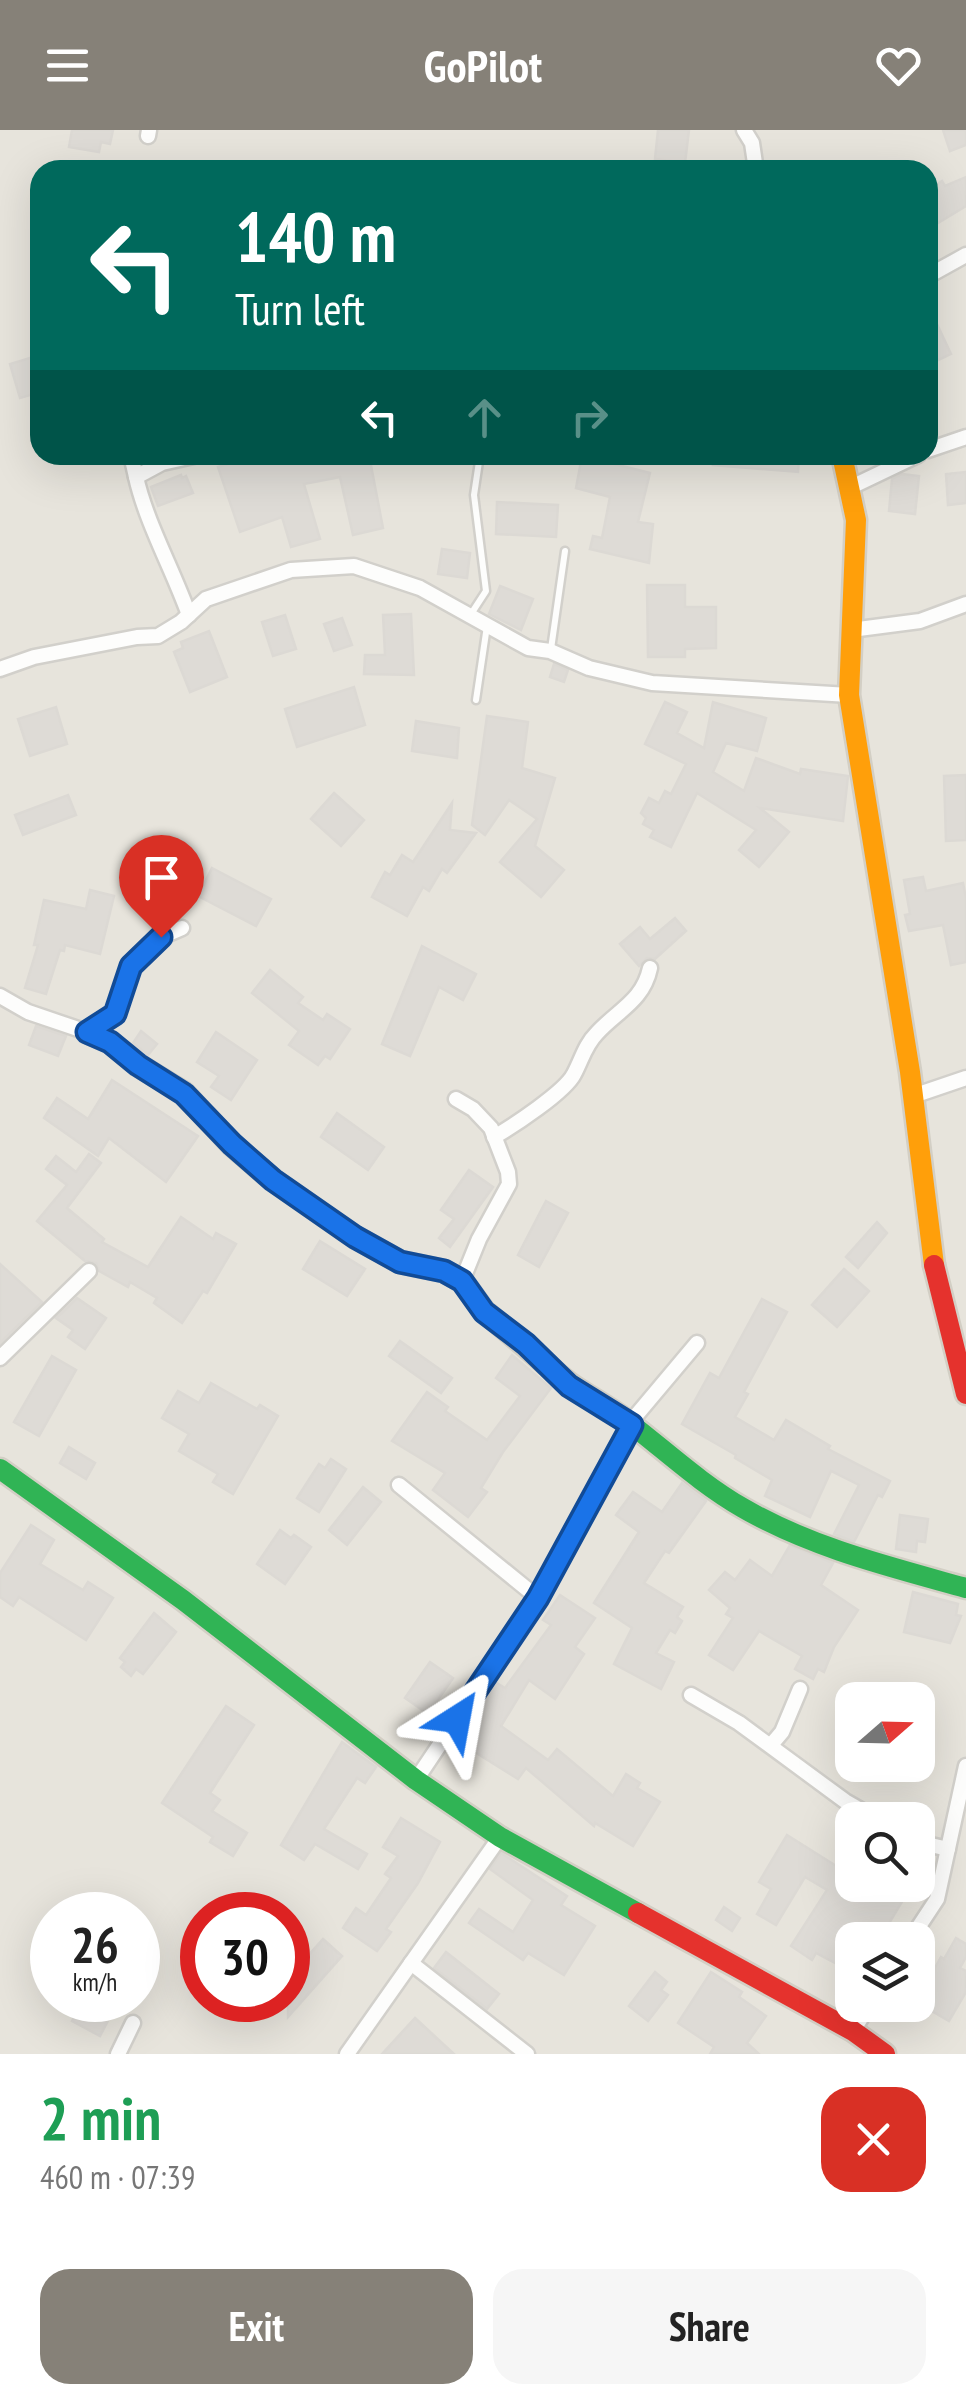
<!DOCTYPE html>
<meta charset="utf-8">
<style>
:root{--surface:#fff;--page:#f6f6f6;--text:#222;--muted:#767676;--accent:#868178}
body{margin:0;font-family:"PT Sans Narrow",sans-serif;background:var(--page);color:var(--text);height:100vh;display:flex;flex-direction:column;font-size:38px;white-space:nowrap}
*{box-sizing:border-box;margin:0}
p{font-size:32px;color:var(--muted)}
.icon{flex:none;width:55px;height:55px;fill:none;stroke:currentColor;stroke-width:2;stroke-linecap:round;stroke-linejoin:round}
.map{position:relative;height:1924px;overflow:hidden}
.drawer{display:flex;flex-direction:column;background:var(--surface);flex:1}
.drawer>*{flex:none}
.top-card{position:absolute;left:30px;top:30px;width:908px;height:305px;border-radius:30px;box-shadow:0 10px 40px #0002;background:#00695c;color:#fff;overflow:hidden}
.needle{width:65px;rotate:70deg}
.buttons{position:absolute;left:835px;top:1552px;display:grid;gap:20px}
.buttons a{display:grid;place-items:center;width:100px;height:100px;border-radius:20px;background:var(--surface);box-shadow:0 10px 40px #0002;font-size:50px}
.speed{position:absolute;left:30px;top:1762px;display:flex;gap:20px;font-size:50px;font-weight:700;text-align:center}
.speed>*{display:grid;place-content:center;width:130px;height:130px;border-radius:50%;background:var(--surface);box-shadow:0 10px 40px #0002;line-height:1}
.speed small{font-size:25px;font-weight:400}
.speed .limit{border:15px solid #d22;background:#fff;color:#111}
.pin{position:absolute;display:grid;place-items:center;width:85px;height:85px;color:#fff;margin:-102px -42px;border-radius:50% 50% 50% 0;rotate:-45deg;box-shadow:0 0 10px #0007}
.pin .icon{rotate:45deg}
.me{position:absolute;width:110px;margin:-55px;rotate:34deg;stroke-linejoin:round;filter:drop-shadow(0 0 8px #0008)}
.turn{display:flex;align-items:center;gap:35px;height:210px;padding:0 40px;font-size:45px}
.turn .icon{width:130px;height:130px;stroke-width:2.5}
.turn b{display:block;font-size:70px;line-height:85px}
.lanes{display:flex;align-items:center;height:95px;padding:0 40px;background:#0003;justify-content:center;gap:50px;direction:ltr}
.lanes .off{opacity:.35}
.round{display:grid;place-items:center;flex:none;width:105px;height:105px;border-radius:30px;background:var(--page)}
.summary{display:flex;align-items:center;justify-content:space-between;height:170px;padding:0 40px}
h1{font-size:60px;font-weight:700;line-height:75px;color:#1e9e55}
.cta{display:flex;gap:20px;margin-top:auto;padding:20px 40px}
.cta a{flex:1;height:115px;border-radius:30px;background:var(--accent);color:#fff;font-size:40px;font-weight:700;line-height:115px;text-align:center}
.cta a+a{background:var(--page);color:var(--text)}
header{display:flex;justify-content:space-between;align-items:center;height:130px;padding:0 40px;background:var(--accent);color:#fff;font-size:45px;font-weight:700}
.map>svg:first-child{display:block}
</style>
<header><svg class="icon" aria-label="menu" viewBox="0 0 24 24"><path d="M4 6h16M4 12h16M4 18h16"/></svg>GoPilot<svg class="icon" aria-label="heart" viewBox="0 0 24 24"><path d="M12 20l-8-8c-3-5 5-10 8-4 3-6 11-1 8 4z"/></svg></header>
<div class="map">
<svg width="966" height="1924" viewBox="0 0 966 1924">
<rect width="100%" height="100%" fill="#f4f2ee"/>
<path fill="#e7e4dc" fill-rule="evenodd" d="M0 0H966V1924H0ZM40 40H928V325H40ZM852 1570H918V1635H852ZM852 1690H918V1755H852ZM52 1785H138V1870H52ZM202 1785H288V1870H202ZM852 1810H918V1875H852Z"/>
<g fill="#dedbd6" stroke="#dcd9d4" stroke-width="2.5">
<polygon points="72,0 113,0 110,14 101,12 99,22 69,17"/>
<polygon points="658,0 689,0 685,33 655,29"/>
<polygon points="943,0 966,0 966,15 950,21"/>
<polygon points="966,47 966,76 928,99 928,60 942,51 945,56"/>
<polygon points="928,175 951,224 928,235"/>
<polygon points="40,225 40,262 20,268 10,234"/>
<polygon points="255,325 369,325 383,398 353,405 340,347 304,354 320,409 291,417 282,387 240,402 218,337"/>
<polygon points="714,325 799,325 798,342 713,335"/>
<polygon points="582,326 650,343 638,392 653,394 649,433 590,419 593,406 602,408 610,367 576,358"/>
<polygon points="966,342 966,373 948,375 946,344"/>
<polygon points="902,344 919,346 915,384 889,381 892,349"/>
<polygon points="181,345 182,348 186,346 193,363 158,376 151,357"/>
<polygon points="497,372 558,375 556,407 496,404"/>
<polygon points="442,419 470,423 467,448 438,444"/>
<polygon points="647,455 685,455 685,477 716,477 716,518 685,519 685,527 648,527"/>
<polygon points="500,456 533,469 521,500 489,484"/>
<polygon points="411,484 414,545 364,544 365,525 385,525 383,485"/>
<polygon points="285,485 296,519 273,526 262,492"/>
<polygon points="342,488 352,515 334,521 324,494"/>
<polygon points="209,501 227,547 190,562 174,522 183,518 181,512"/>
<polygon points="554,534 568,540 564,552 550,547"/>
<polygon points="354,557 365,595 297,617 285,579"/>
<polygon points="665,572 687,582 677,603 704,618 713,572 766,588 757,621 726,613 713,642 744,661 756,628 800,644 801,639 848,646 843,691 760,678 789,702 759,737 739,720 756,700 697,663 671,717 650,707 654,700 643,694 646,688 641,683 649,668 659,673 665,661 671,664 686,634 645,614"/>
<polygon points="56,577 67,614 30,626 18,589"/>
<polygon points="487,586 528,592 522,638 555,648 535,716 564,740 541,767 500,732 537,689 509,670 485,705 472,695"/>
<polygon points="416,591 459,598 457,628 412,621"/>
<polygon points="966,645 966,710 946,711 944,646"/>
<polygon points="334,663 364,690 341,716 311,689"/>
<polygon points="68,665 76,685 23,705 15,685"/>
<polygon points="452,673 450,700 476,703 447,743 442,739 429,761 423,757 407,786 372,767 385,742 390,745 402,725 413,732"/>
<polygon points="212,738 271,769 256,796 198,766"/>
<polygon points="923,747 926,761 963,753 966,768 966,832 951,835 943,795 909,801 905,785 910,784 904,750"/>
<polygon points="90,760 114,766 100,824 65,815 64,821 60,820 46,864 25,858 38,815 34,815 44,770 86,779"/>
<polygon points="675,788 686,801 655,829 647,828 639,836 620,814 640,797 650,809"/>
<polygon points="422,816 476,844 463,870 439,857 410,926 382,914"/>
<polygon points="270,840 303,867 298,873 323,890 327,884 350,899 330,929 325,926 318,935 289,915 299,901 252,863"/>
<polygon points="36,896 66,906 58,926 29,915"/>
<polygon points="141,901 157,914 148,925 133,913"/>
<polygon points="216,902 257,930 231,970 211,957 219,946 197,932"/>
<polygon points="112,950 198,1006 166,1052 109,1008 98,1026 44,988 57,968 88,989"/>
<polygon points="337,983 384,1017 368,1040 321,1007"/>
<polygon points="89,1024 101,1033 67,1078 104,1109 102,1112 148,1137 181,1087 213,1109 216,1103 236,1114 207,1163 203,1161 182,1193 154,1173 157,1168 130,1152 128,1157 99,1141 96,1133 85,1131 37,1091 67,1055 46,1039 56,1026 76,1042"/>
<polygon points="469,1040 493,1057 450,1117 439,1108 454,1089 441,1080"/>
<polygon points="546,1071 568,1083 539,1137 518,1125"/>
<polygon points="877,1092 887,1103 858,1138 846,1127"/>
<polygon points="320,1111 365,1139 347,1166 303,1139"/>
<polygon points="0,1134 42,1172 0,1213"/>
<polygon points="844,1139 869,1161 837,1197 812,1175"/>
<polygon points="77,1168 106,1188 85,1219 68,1207 73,1200 56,1188"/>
<polygon points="762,1169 787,1182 744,1262 748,1264 735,1287 774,1310 786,1290 830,1316 828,1319 890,1351 882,1367 878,1365 854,1412 834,1404 859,1355 831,1341 810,1387 765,1366 772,1350 735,1328 736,1325 682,1294 710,1243 719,1248"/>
<polygon points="400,1211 452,1248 441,1263 389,1226"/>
<polygon points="512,1225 551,1258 503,1322 481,1358 487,1362 468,1387 433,1360 445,1343 392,1311 427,1262 448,1277 445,1281 487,1310 520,1266 496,1248"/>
<polygon points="52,1226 76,1240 39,1306 14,1292"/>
<polygon points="211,1253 257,1279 260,1275 278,1286 233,1364 213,1352 218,1344 179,1321 189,1304 162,1288 178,1261 199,1273"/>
<polygon points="69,1317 95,1333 86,1349 60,1333"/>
<polygon points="331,1329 346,1339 319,1382 297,1368 319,1334 325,1338"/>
<polygon points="682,1353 706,1371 669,1423 665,1421 644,1453 683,1477 677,1487 682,1491 675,1503 670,1500 656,1523 674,1532 661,1559 614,1534 632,1498 594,1473 639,1402 616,1385 633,1362 662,1382"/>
<polygon points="363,1357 381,1372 347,1415 329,1400"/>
<polygon points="900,1385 928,1389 925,1412 917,1411 916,1422 896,1419"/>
<polygon points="31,1395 54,1410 40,1434 83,1460 88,1452 113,1468 86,1510 19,1467 13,1476 0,1467 0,1443"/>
<polygon points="280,1400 291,1408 294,1405 311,1417 285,1454 257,1434"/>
<polygon points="790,1415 833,1433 821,1455 858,1480 834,1517 824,1542 818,1539 813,1549 795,1539 802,1526 759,1501 733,1540 709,1525 733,1488 726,1484 730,1478 709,1460 725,1442 735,1450 750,1430 772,1446"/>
<polygon points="913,1462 958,1474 956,1485 961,1486 950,1513 904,1502"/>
<polygon points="560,1465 595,1488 575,1517 584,1524 555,1569 529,1550 501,1596 548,1630 557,1619 613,1666 626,1644 640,1653 637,1658 660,1672 633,1716 595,1693 594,1696 526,1638 518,1649 459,1612 495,1552 505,1558 551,1495 543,1490"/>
<polygon points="154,1483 176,1502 143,1544 136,1539 131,1546 121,1537 125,1532 120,1528"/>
<polygon points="430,1532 453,1548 428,1584 405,1568"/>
<polygon points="226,1576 254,1595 210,1663 220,1670 212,1681 247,1703 233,1726 210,1712 213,1707 162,1673"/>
<polygon points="342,1612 376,1637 365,1653 357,1648 324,1699 367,1724 358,1739 315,1714 304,1730 281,1715"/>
<polygon points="401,1688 440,1712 418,1753 386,1799 391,1802 377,1821 343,1798 356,1778 366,1785 391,1748 385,1744 398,1726 383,1717"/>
<polygon points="787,1705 852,1746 852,1755 912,1755 879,1810 852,1810 852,1842 816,1823 812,1830 791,1816 827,1760 805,1747 776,1795 757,1784 771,1759 759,1752"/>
<polygon points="501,1723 567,1766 561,1775 595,1796 564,1845 528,1823 523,1830 469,1793 479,1779 513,1802 533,1770 490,1739"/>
<polygon points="724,1777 740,1788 732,1801 716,1790"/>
<polygon points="956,1808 966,1814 966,1827 960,1838 966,1841 966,1862 949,1891 918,1873 918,1868 941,1827 944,1829"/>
<polygon points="323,1809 342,1826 288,1887 288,1848"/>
<polygon points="446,1822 499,1864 487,1879 434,1838"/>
<polygon points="655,1842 667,1852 661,1860 668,1865 648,1891 629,1876"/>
<polygon points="711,1842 742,1862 739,1867 766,1886 747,1913 759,1924 710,1924 714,1917 678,1893"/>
<polygon points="83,1870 91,1870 113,1881 100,1906 72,1891"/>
<polygon points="415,1888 454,1924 382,1924"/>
</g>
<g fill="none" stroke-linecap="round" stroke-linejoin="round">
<defs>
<g id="lane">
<polyline points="471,484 486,461 474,365 480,325"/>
<polyline points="551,519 565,421"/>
<polyline points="476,570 487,496"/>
</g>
<g id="street">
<polyline points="744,0 752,13 756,40"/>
<polyline points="148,6 149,0"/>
<polyline points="928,146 966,125"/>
<polyline points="928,320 966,307"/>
<polyline points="131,325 136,347"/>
<polyline points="849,358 918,325"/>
<path d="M189 485C173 440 146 392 136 347L162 333 198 325"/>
<polyline points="851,500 920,491 966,474"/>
<polyline points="0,539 34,527 137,507 158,506 181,492 206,469 291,440 354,436 420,458 528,518 550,521 589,538 652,553 849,565"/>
<polyline points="0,866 28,882 87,902 115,884 131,836 161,807 182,798"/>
<polyline points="913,966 966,948"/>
<polyline points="456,969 473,979 491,998 508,1042 509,1054 479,1109 462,1151"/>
<path d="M494 1007C513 996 565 962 574 944 582 929 585 915 597 903 618 880 643 871 650 838"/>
<polyline points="0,1228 89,1141"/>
<polyline points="399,1355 538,1468 416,1650"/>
<polyline points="538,1468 634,1288 697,1213"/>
<polyline points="691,1565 739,1593 845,1671 878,1690"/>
<polyline points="771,1615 782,1602 800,1559"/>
<polyline points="918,1712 948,1719"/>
<polyline points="910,1810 937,1769 966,1636"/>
<polyline points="411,1833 527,1924"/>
<polyline points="853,1901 869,1875"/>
<polyline points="118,1924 133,1893"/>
<polyline points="347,1924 500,1707"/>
</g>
<g id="fast">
<path d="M546 1234C573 1260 599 1270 627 1291 666 1321 701 1354 743 1378 812 1418 891 1437 966 1458"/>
<polyline points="0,1339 183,1470 416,1650 500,1707 638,1783"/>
</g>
<g id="slow">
<polyline points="842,325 856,390 849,565 910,942 934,1135"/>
<polyline points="87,902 110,912 138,935 184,963 232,1015 273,1050 355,1107 400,1132 444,1141 462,1151 484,1181 546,1234"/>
</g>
<g id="jam">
<polyline points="934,1135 966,1264"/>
<polyline points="638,1783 853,1901 885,1924"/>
</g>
</defs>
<use href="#lane" stroke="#d2d0cb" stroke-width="11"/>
<use href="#street" stroke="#d2d0cb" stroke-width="19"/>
<use href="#fast" stroke="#d3cfc5" stroke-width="25"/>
<use href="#slow" stroke="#d3cfc5" stroke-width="25"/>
<use href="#jam" stroke="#d3cfc5" stroke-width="25"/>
<use href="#lane" stroke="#fdfdfc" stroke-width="6"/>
<use href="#street" stroke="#fdfdfc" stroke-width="14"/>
<use href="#fast" stroke="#30b455" stroke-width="20"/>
<use href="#slow" stroke="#ff9f0a" stroke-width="20"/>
<use href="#jam" stroke="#e5322d" stroke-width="20"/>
</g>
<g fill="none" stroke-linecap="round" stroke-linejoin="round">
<defs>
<polyline id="route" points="161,807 131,836 115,884 87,902 110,912 138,935 184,964 232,1014 273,1050 355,1107 400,1132 444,1141 462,1151 484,1182 526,1214 569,1256 632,1295 538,1468 457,1589"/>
</defs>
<use href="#route" stroke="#114b97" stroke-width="25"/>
<use href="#route" stroke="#1a73e8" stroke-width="18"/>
</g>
</svg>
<div class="buttons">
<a><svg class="needle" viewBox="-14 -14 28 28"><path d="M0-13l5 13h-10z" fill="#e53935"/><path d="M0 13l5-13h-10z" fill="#767676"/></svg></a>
<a><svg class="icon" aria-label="search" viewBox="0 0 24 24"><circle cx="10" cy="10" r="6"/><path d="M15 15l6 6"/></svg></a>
<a><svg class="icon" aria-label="layers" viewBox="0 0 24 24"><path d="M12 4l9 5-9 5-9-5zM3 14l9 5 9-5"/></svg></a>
</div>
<div class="speed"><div>26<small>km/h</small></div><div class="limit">30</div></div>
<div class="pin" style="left:161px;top:807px;background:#d93025"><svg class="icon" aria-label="arrive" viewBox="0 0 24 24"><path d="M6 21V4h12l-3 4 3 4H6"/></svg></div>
<svg class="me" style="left:457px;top:1589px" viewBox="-20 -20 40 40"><path d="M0-17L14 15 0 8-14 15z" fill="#1a73e8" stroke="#fff" stroke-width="4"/></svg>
<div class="top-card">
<div class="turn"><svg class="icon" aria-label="left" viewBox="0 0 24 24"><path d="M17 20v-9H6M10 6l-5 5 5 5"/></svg><div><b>140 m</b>Turn left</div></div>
<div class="lanes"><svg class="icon" aria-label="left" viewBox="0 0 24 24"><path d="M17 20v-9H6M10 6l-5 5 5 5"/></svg><svg class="icon off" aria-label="ahead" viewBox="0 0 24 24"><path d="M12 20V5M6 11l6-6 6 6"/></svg><svg class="icon off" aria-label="right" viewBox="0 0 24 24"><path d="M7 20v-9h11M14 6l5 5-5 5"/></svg></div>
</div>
</div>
<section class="drawer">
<div class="summary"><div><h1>2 min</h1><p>460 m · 07:39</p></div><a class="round" style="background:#d93025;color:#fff"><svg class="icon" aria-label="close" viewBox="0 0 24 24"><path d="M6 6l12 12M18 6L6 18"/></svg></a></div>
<div class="cta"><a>Exit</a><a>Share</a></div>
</section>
